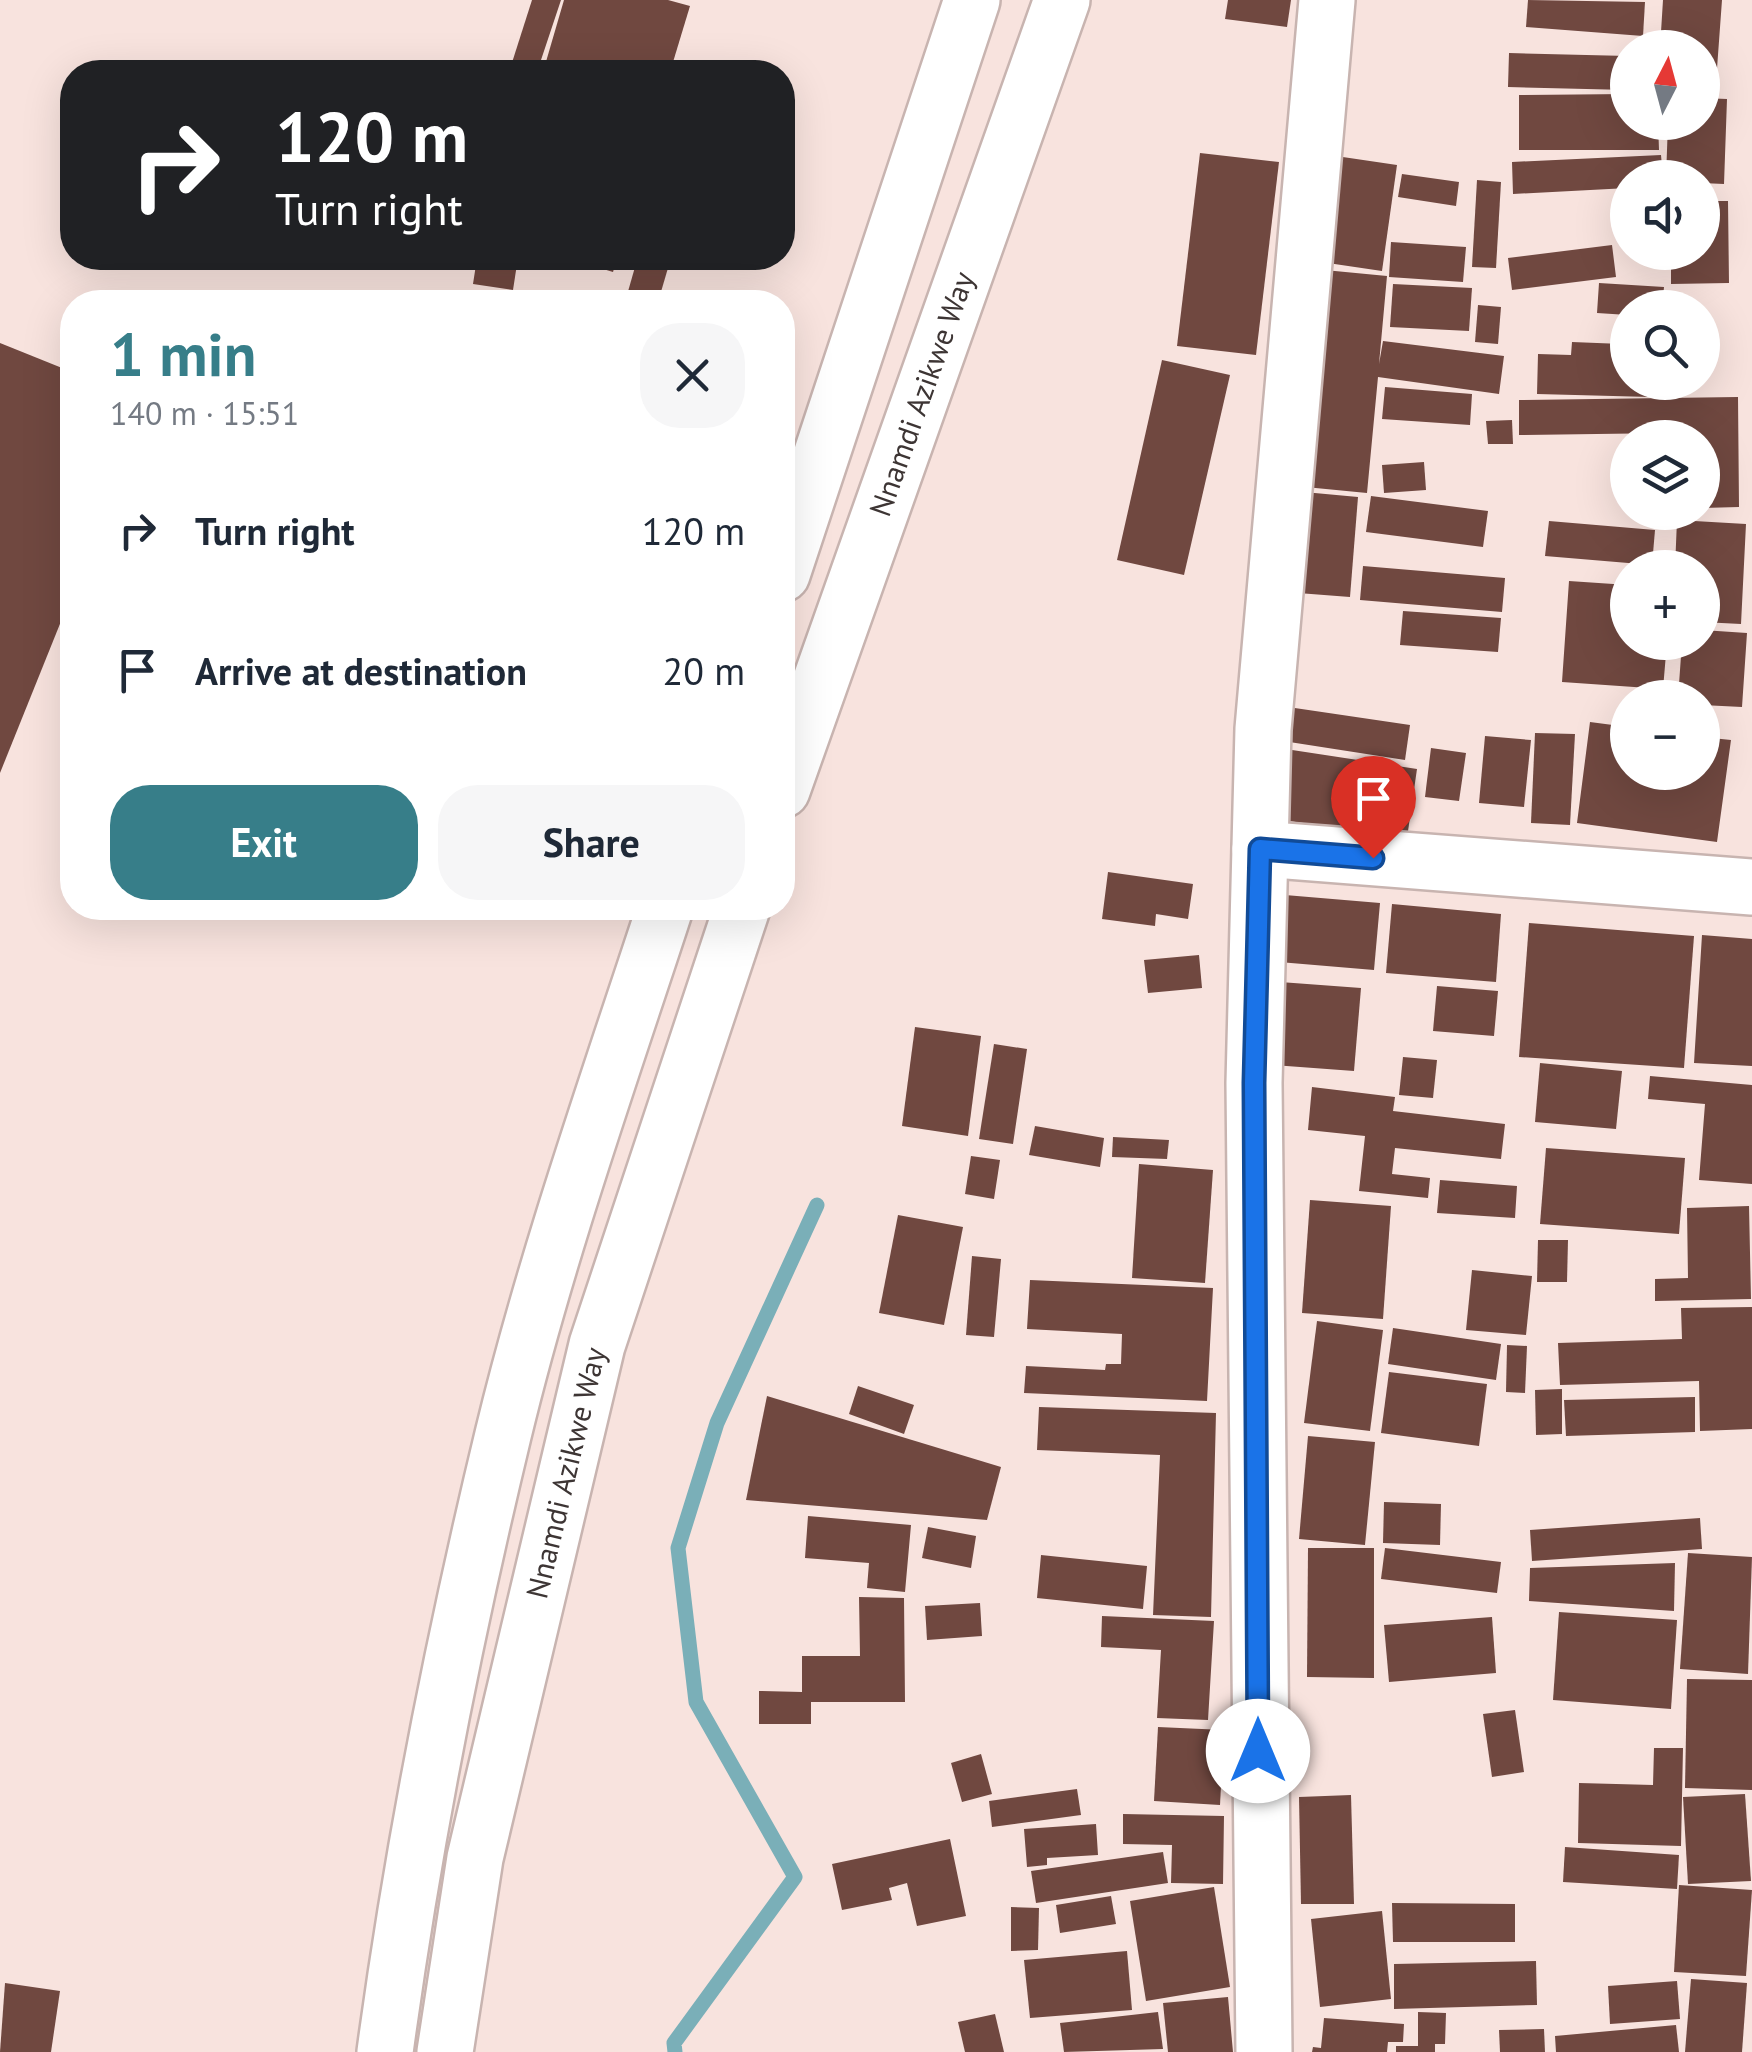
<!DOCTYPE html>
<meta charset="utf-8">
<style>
:root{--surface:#fff;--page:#f6f6f7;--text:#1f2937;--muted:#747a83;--accent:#377e89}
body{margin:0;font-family:"PT Sans",sans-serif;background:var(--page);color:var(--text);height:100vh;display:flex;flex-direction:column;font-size:38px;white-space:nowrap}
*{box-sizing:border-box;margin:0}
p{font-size:32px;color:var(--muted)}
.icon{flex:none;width:55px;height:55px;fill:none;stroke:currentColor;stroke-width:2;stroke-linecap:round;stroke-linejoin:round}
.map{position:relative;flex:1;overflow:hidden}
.sheet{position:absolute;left:60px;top:290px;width:735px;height:630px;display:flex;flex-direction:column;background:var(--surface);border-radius:40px;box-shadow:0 10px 40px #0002}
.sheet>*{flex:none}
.guide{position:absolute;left:60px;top:60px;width:735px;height:210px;border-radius:40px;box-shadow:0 10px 40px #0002;background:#202124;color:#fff;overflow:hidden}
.needle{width:65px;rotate:6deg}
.buttons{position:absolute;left:1610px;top:30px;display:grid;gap:20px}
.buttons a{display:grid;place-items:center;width:110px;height:110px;border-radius:50%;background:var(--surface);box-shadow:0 10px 40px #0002;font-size:50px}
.pin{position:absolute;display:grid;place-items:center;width:85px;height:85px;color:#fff;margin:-102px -42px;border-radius:50% 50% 50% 0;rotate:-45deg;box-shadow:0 0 10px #0007}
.pin .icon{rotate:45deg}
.me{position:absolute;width:110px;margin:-55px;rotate:0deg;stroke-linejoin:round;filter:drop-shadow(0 0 8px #0008)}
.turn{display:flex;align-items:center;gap:35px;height:210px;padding:0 50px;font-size:45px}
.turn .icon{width:130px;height:130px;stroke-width:2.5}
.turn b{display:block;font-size:70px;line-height:85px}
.round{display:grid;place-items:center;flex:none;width:105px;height:105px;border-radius:40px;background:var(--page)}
.summary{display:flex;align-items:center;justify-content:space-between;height:170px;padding:0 50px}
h1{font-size:60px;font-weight:600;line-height:75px;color:var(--accent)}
.primary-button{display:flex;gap:20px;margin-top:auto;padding:20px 50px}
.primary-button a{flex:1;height:115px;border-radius:40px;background:var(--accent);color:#fff;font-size:40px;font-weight:600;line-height:115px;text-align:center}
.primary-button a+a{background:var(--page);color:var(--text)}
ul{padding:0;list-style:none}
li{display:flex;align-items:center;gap:30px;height:140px;padding:0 50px}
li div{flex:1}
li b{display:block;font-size:38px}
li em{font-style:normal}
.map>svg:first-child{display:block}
</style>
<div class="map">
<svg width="1752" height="2052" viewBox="0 0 1752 2052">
<rect width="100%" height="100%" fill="#f8e3de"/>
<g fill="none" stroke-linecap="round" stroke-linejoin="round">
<polyline stroke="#7aafb8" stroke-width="15" points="675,2052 674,2043 795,1877 696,1702 678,1548 717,1423 817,1205"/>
</g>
<g fill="#704840">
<polygon points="532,0 561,0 537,72 509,72"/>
<polygon points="564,0 668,0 690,6 670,72 543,72"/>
<polygon points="1228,0 1291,0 1287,27 1225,19"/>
<polygon points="1528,0 1645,2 1643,36 1526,27"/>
<polygon points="1663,0 1722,0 1715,96 1702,95 1702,48 1660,48"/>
<polygon points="1509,53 1628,56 1628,90 1508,87"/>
<polygon points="1628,94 1628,122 1658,122 1659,150 1519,150 1519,95"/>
<polygon points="1702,98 1727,99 1724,184 1702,183 1702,178 1666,178 1668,122 1702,122"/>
<polygon points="1200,153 1279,162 1256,355 1177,346"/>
<polygon points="1661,155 1663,178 1628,178 1628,188 1513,194 1512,162"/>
<polygon points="1336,156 1397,165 1382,271 1321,262"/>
<polygon points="1402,174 1459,182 1456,206 1398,197"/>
<polygon points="1477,180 1501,182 1496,268 1472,267"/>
<polygon points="1702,201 1728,201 1729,283 1671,284 1671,252 1702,252"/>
<polygon points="1391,242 1466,247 1463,282 1389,277"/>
<polygon points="1612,245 1616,277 1512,290 1508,258"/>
<polygon points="477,258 517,264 513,290 473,284"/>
<polygon points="567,258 617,258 613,272"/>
<polygon points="637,260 668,268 658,302 625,302"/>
<polygon points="1314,269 1387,276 1379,364 1383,341 1504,356 1499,394 1378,377 1367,493 1295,486"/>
<polygon points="1599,283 1664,287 1662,308 1628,308 1628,315 1597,313"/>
<polygon points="1393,284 1472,288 1469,331 1390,327"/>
<polygon points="1478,305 1501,307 1498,344 1475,342"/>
<polygon points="1623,336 1628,337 1628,382 1652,382 1651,397 1537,394 1538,354 1571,355 1572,342 1622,344"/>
<polygon points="0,343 72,372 72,594 0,773"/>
<polygon points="1162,360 1230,375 1184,575 1117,560"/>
<polygon points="1385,387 1472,394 1470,425 1382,419"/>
<polygon points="1738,397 1739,507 1702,508 1702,438 1669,438 1669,433 1519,435 1519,400"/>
<polygon points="1512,420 1513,444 1488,444 1486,421"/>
<polygon points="1424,462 1426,490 1384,493 1382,465"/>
<polygon points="1293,491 1358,497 1350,597 1285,592"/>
<polygon points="1371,496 1488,511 1483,547 1366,532"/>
<polygon points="1677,520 1746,524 1741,624 1702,622 1702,568 1675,568"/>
<polygon points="1549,521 1655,530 1652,565 1545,556"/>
<polygon points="1363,566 1505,578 1502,612 1360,600"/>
<polygon points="1569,581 1628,585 1628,642 1667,642 1663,689 1562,682"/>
<polygon points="1403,611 1501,618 1498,652 1400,645"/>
<polygon points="1702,630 1747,633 1742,707 1702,705 1702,698 1678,698 1682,642 1702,642"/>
<polygon points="1288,707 1410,725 1405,760 1283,741"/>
<polygon points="1590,722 1628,727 1628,772 1702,772 1702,737 1731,740 1717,842 1577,823"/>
<polygon points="1535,733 1575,734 1570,825 1531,823"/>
<polygon points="1485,736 1531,740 1524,807 1479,803"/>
<polygon points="1279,748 1417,769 1407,838 1269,818"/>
<polygon points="1431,748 1466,753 1459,801 1425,797"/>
<polygon points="1108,872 1193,884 1188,919 1156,914 1155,926 1102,919"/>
<polygon points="1285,895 1380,903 1374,970 1279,962"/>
<polygon points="1392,904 1501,914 1496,982 1386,973"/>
<polygon points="1529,923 1694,936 1684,1068 1519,1057"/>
<polygon points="1702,935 1752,939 1752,1066 1694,1063"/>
<polygon points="1199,955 1202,988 1148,993 1144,960"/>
<polygon points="1280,982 1361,988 1354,1071 1273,1065"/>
<polygon points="1437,986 1498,991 1494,1036 1433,1031"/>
<polygon points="915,1027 981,1036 968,1136 902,1126"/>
<polygon points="994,1044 1027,1049 1013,1144 979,1139"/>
<polygon points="1403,1057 1437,1060 1433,1098 1399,1095"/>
<polygon points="1540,1063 1622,1071 1616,1129 1535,1122"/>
<polygon points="1650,1076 1752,1085 1752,1184 1699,1180 1705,1104 1648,1099"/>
<polygon points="1312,1087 1395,1097 1393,1111 1505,1124 1501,1159 1395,1148 1392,1174 1430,1178 1428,1198 1359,1191 1365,1136 1308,1130"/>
<polygon points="1035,1126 1104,1138 1100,1167 1029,1155"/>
<polygon points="1113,1137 1169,1140 1167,1159 1112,1157"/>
<polygon points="1546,1148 1685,1158 1679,1234 1540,1224"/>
<polygon points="971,1156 1000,1160 994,1199 965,1194"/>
<polygon points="1139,1164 1213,1170 1205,1283 1132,1278"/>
<polygon points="1440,1180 1517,1186 1515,1218 1437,1213"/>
<polygon points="1310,1200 1391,1206 1383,1319 1302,1313"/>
<polygon points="1749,1206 1751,1299 1655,1301 1655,1279 1688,1278 1687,1208"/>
<polygon points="898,1215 963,1227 944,1325 879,1313"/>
<polygon points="1538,1240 1568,1240 1567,1282 1537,1282"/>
<polygon points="972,1256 1001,1259 994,1337 966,1335"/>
<polygon points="1472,1270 1532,1276 1526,1335 1466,1330"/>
<polygon points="1030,1280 1213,1288 1207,1401 1024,1393 1026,1366 1105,1370 1106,1364 1121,1364 1122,1334 1027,1329"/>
<polygon points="1752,1307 1752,1429 1700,1431 1699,1381 1560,1385 1558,1343 1682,1339 1681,1308"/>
<polygon points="1317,1321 1383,1330 1370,1431 1304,1423"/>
<polygon points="1393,1328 1501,1344 1496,1380 1388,1364"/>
<polygon points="1507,1345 1527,1346 1525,1393 1506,1392"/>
<polygon points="1389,1372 1487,1384 1479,1446 1381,1433"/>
<polygon points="858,1386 914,1405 904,1434 849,1414"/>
<polygon points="1562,1389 1562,1434 1536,1435 1535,1390"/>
<polygon points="767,1396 1001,1467 987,1520 746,1500"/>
<polygon points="1695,1397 1695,1432 1566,1436 1564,1400"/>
<polygon points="1039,1407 1216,1413 1211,1617 1153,1615 1160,1455 1037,1450"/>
<polygon points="1308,1436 1375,1442 1365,1545 1299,1539"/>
<polygon points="1384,1502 1441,1504 1440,1545 1383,1543"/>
<polygon points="808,1516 911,1525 905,1592 867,1588 869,1563 805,1558"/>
<polygon points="1700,1518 1702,1549 1532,1561 1530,1530"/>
<polygon points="928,1527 976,1536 971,1568 922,1558"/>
<polygon points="1308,1548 1374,1548 1374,1678 1307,1677"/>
<polygon points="1385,1548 1501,1562 1497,1593 1381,1579"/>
<polygon points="1688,1553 1752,1557 1748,1674 1680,1669"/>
<polygon points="1041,1555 1147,1566 1143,1609 1037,1598"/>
<polygon points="1675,1563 1674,1611 1529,1601 1530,1568"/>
<polygon points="859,1597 904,1598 905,1702 811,1702 811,1724 759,1724 759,1691 802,1692 802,1656 860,1656"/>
<polygon points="980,1603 982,1636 927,1640 925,1606"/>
<polygon points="1559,1612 1677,1620 1671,1709 1553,1700"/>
<polygon points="1102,1616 1214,1621 1208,1720 1157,1718 1161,1650 1101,1647"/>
<polygon points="1492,1617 1496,1673 1389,1682 1384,1625"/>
<polygon points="1687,1679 1752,1680 1752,1790 1685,1788"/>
<polygon points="1515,1710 1524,1772 1492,1777 1483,1714"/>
<polygon points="1158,1727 1224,1730 1220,1805 1154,1801"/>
<polygon points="1654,1748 1683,1748 1681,1846 1578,1843 1579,1783 1653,1785"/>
<polygon points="981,1754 992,1794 962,1802 951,1763"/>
<polygon points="1077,1789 1081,1815 992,1827 989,1801"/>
<polygon points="1745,1794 1751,1881 1688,1884 1683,1797"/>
<polygon points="1351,1795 1354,1904 1301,1904 1299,1797"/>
<polygon points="1123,1814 1224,1816 1223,1884 1171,1883 1172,1845 1123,1844"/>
<polygon points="1096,1824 1098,1855 1047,1858 1047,1865 1027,1867 1024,1829"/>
<polygon points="950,1839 966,1916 917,1926 907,1883 889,1888 892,1900 842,1910 832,1864"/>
<polygon points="1565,1847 1679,1855 1677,1889 1563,1882"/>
<polygon points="1163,1852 1168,1883 1036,1903 1031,1871"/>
<polygon points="1679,1885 1752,1890 1746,1976 1674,1972"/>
<polygon points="1214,1887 1230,1987 1146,2001 1130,1901"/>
<polygon points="1111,1896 1116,1924 1060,1933 1056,1905"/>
<polygon points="1392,1903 1515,1904 1515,1942 1393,1942"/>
<polygon points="1011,1907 1039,1908 1038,1950 1011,1951"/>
<polygon points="1382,1911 1391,1999 1320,2007 1311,1919"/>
<polygon points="1127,1951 1132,2010 1030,2018 1024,1960"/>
<polygon points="1536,1961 1537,2005 1394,2009 1394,1964"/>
<polygon points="1691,1979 1747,1983 1742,2052 1685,2052"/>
<polygon points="1677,1981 1680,2019 1610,2024 1608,1986"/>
<polygon points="5,1983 60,1991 51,2052 0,2052"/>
<polygon points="1228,1997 1233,2052 1168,2052 1163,2003"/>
<polygon points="1158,2012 1163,2049 1064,2052 1060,2023"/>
<polygon points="1418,2012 1446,2013 1445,2044 1435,2044 1435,2052 1396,2052 1396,2046 1418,2046"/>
<polygon points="995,2014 1004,2052 965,2052 958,2022"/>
<polygon points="1324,2018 1404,2024 1403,2042 1388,2042 1387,2052 1312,2052 1313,2047 1321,2048"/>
<polygon points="1676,2025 1679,2052 1556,2052 1555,2036"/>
<polygon points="1544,2029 1545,2052 1500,2052 1499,2030"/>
</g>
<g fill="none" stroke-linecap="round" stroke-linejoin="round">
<defs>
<g id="minor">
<polyline points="1260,849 1752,887"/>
<polyline points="1264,2052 1254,1083 1263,729 1327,0"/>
</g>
<g id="highway">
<polyline points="782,574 972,0"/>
<path id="s1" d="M782 790 1062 0"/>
<path d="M385 2052C413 1845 454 1638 503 1435 546 1257 608 1082 665 908"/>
<path id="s2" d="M445 2052 475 1858 597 1345 742 908"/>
</g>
</defs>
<use href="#minor" stroke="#c8b4b0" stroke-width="60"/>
<use href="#highway" stroke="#c8b4b0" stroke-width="60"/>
<use href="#minor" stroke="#fff" stroke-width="55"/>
<use href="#highway" stroke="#fff" stroke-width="55"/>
</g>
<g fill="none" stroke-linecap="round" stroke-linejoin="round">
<defs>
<polyline id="route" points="1258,1751 1254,1083 1260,849 1373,858"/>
</defs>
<use href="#route" stroke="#114b97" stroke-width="25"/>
<use href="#route" stroke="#1a73e8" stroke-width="18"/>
</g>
<g text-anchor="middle" stroke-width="10" stroke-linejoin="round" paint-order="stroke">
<g font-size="30" fill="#3d3534" stroke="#fff2ef">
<text dy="10" stroke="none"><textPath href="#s1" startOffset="420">Nnamdi Azikwe Way</textPath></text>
<text dy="10" stroke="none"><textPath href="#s2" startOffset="592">Nnamdi Azikwe Way</textPath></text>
</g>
</g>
</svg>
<div class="buttons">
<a><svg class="needle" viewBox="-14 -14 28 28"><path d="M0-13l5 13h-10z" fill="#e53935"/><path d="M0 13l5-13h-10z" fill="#747a83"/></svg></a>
<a><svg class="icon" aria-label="sound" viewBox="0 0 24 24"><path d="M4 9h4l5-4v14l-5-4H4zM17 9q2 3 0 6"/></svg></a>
<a><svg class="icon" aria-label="search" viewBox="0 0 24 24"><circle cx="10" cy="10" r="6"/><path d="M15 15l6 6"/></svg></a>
<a><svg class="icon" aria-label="layers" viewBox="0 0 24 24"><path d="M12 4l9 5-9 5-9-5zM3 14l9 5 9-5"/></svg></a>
<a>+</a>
<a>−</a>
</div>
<div class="pin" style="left:1373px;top:858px;background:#d93025"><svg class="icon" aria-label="arrive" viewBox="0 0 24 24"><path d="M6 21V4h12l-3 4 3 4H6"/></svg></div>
<svg class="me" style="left:1258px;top:1751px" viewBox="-20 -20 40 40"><circle r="19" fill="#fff"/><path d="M0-13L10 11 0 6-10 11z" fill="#1a73e8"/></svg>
<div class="guide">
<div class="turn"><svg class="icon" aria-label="right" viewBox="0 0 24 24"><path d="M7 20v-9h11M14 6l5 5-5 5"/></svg><div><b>120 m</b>Turn right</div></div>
</div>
<section class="sheet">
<div class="summary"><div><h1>1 min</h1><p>140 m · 15:51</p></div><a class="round"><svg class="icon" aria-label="close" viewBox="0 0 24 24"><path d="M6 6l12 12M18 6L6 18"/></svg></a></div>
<ul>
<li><svg class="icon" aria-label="right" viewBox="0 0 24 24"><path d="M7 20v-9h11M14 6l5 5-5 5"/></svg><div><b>Turn right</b></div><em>120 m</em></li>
<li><svg class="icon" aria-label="arrive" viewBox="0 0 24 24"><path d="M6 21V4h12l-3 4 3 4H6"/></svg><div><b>Arrive at destination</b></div><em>20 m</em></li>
</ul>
<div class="primary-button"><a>Exit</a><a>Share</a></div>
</section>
</div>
